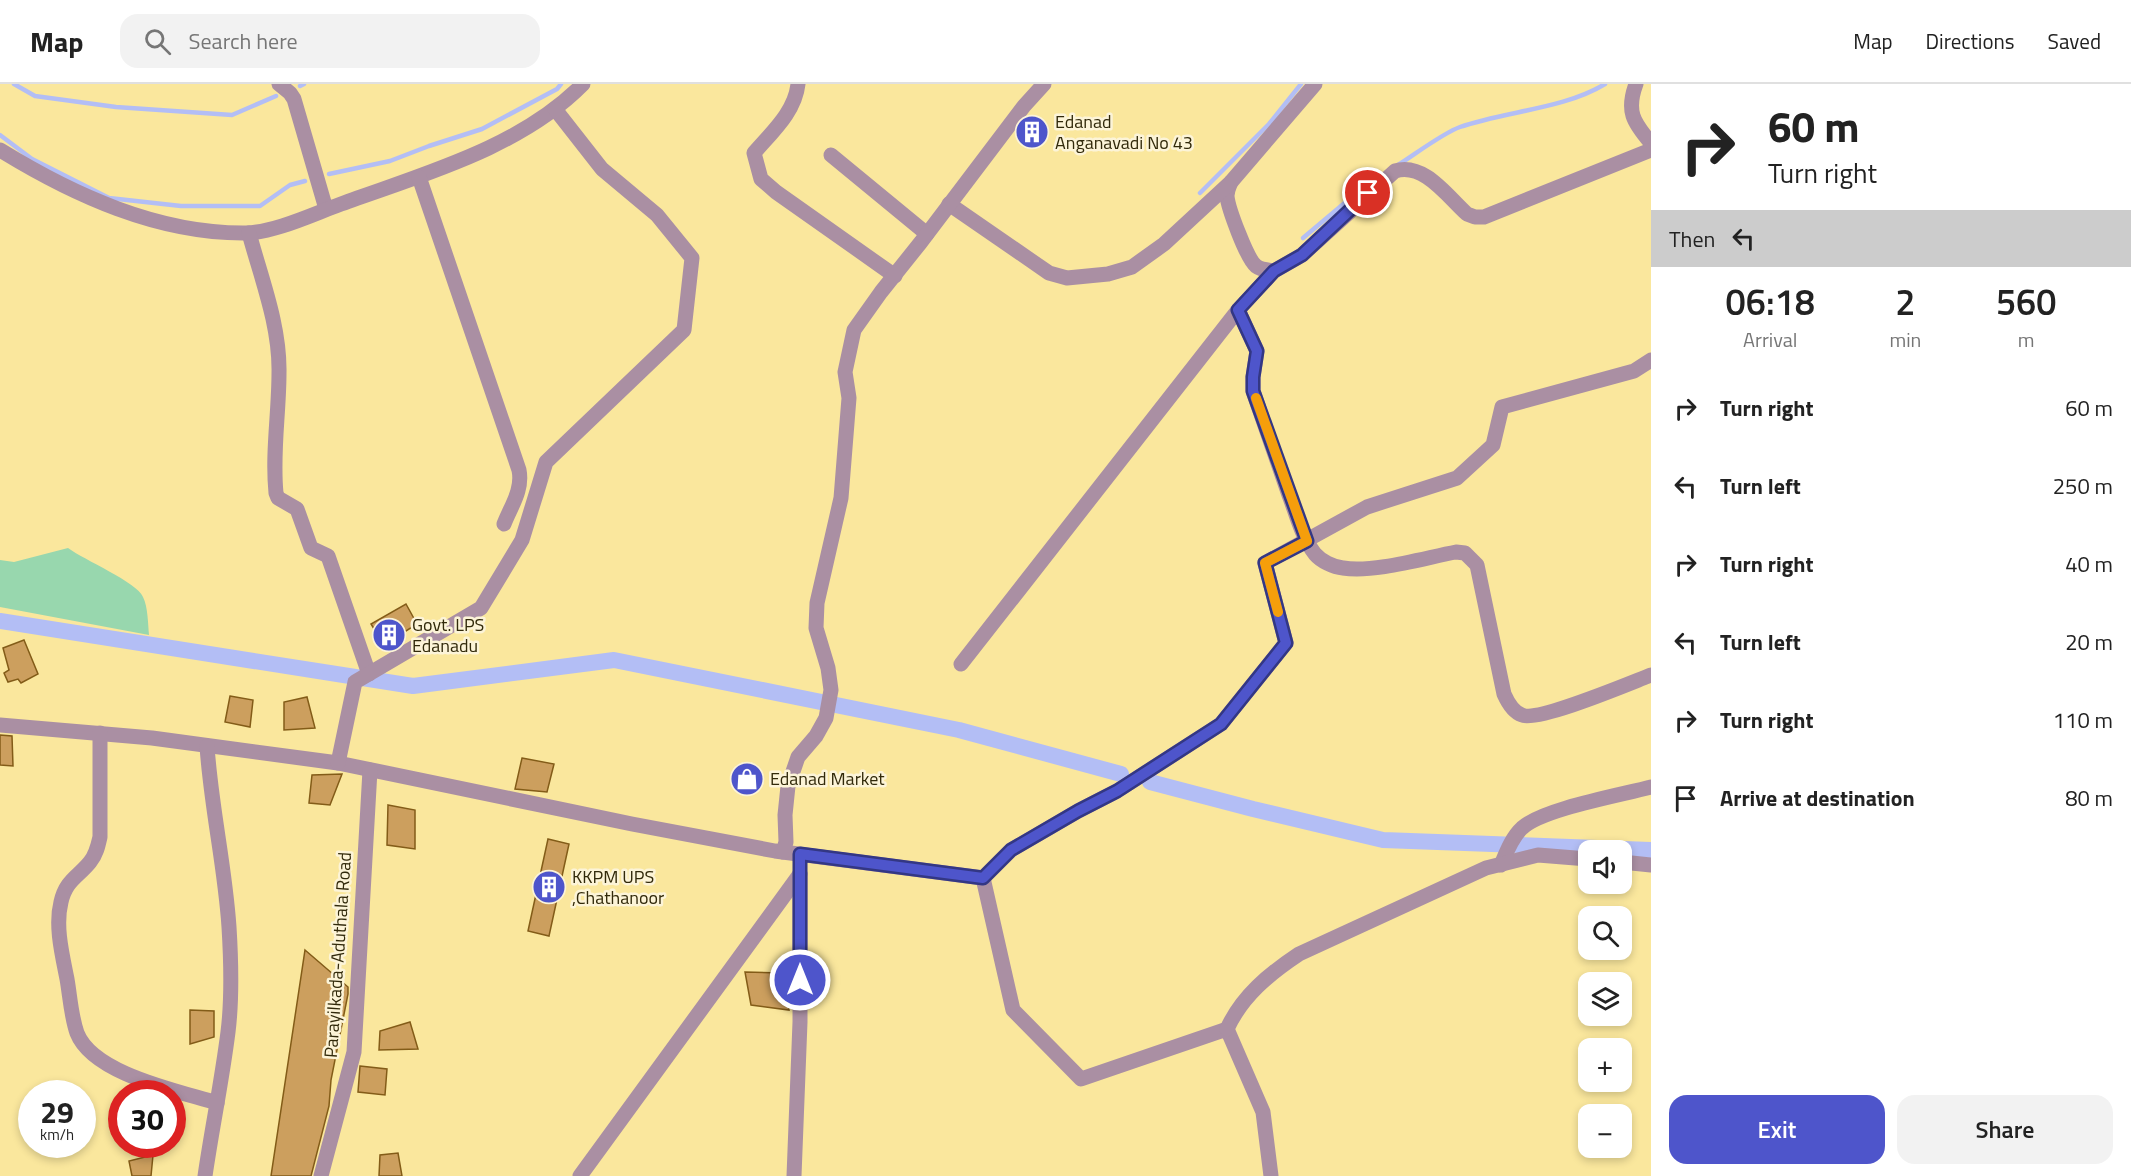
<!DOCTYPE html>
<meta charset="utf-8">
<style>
:root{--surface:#fff;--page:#f2f2f2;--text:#222;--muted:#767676;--line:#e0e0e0;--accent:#4e55cb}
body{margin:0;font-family:"Titillium Web",sans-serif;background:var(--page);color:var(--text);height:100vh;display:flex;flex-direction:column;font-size:22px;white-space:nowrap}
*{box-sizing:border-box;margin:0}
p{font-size:20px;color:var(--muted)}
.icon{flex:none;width:33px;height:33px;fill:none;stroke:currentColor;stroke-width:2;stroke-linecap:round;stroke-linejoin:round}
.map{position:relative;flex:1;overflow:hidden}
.details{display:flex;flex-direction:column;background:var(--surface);width:480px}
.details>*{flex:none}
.hud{background:#fff;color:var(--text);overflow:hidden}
.tools{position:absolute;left:1578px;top:756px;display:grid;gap:12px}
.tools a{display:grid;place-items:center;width:54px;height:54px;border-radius:12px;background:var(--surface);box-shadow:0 3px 9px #0003;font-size:30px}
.speed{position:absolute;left:18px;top:996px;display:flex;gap:12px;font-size:30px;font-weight:700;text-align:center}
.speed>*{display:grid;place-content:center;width:78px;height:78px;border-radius:50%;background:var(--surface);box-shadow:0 3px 9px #0003;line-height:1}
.speed small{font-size:15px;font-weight:400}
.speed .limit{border:9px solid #d22;background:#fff;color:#111}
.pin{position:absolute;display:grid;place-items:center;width:51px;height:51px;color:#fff;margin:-26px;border:3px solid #fff;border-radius:50%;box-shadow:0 2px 6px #0007}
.me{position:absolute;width:66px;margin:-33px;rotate:0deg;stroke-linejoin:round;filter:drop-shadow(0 0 4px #0008)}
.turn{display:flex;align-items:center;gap:21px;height:126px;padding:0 18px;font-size:27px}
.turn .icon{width:78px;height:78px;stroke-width:2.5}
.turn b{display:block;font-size:42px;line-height:51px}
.then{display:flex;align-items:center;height:57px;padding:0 18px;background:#0003;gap:12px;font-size:22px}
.eta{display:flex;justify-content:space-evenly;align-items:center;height:102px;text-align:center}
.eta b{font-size:36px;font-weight:600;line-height:42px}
.button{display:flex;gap:12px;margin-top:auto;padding:12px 18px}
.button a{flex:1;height:69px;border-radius:18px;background:var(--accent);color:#fff;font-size:24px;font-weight:600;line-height:69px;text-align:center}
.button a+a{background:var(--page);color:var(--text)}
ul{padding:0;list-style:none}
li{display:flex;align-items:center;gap:18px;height:78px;padding:0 18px}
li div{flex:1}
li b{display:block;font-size:22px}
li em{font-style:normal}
header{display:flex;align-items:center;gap:36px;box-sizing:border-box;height:84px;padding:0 30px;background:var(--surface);border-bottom:2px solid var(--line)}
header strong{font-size:28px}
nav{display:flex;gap:33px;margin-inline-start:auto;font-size:21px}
.search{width:420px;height:54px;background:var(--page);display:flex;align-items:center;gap:15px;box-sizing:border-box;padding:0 21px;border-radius:18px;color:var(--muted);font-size:22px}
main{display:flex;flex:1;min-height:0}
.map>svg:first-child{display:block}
</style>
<header>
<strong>Map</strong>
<div class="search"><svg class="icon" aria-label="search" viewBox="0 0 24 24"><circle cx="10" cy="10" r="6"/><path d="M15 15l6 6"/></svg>Search here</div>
<nav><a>Map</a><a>Directions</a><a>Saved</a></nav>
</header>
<main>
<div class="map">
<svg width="1651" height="1092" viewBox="0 0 1651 1092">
<rect width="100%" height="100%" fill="#fae79d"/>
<path fill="#98d7ae" d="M68 464C84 476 137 498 143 513 148 523 148 540 149 551L0 523V476L14 478Z"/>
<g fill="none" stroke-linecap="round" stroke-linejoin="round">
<g stroke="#b3bef5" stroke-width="4.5">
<polyline points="14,0 35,12 116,23 232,31 276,12"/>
<polyline points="300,2 304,0"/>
<polyline points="0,51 32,75 109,114 181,122 260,122 290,101 305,97"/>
<path d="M1398 81C1414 71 1443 49 1460 43 1506 27 1564 25 1605 0"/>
<polyline points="329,90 390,77 429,62 482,45 557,5 561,0"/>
<polyline points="1200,109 1269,40 1301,0"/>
<polyline points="1303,154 1366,101 1378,93"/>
</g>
<g stroke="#b3bef5" stroke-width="16">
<polyline points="0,537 413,602 614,576 959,646 1121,690"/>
<polyline points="1150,698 1253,725 1383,756 1651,766"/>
</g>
</g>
<g fill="#cc9f5e" stroke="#835c18" stroke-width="1.5">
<polygon points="1032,35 1045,46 1032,60 1020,49"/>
<polygon points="406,520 417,540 384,561 371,540"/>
<polygon points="24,556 38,590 21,599 18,595 8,598 4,589 9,586 3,564"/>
<polygon points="230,612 253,616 250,643 225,638"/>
<polygon points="307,613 315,644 284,646 284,618"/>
<polygon points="0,651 12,652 13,682 0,681"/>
<polygon points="522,674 554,680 547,708 515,705"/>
<polygon points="342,690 330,721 309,719 312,691"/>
<polygon points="388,721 415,726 415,765 387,761"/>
<polygon points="548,755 569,760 549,852 528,847"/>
<polygon points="305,866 348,903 348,910 331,996 329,1022 311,1092 271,1092"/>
<polygon points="745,888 782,889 789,926 751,921"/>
<polygon points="190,926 214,927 214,953 190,960"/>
<polygon points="410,938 418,965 379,966 380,947"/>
<polygon points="360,982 387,985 385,1011 358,1008"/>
<polygon points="398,1069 402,1092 379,1092 380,1071"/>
<polygon points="153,1071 151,1092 132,1092 129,1077"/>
</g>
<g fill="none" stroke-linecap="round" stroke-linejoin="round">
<g stroke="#aa8fa3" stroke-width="15">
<polyline points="279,0 290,9 294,15 326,125"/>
<path d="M798 0C795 28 772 48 754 69L761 95 776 108 895 192"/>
<path d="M1636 0C1626 27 1633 38 1651 59"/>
<path d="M0 66C73 111 158 150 246 149 276 148 313 130 341 120 423 90 520 64 583 0"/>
<polyline points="831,71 927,150"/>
<path d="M419 93 519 386C523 406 511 422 504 440"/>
<path d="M1231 98C1229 103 1227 106 1227 112 1228 124 1247 175 1256 182 1261 186 1268 186 1274 187"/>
<polyline points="949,120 1049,189 1067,194 1108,190 1132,183 1164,160 1231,98 1315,0"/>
<path d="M249 149C261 194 280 241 279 289 279 329 272 369 276 409L278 414 297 425 311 464 328 472 369 590"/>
<path d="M1238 226 1257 267 1253 293V307C1265 342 1277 376 1289 411 1296 429 1302 454 1315 470 1321 477 1333 483 1343 484 1374 489 1424 474 1456 468L1465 469 1477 481 1504 610C1508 619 1513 628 1522 631 1538 638 1630 599 1651 591"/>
<path d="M961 580 1238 226 1274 187 1302 171 1395 87C1424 78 1447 112 1467 130L1475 133H1484L1651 66"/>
<polyline points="0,641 152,654 338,679 632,740 775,767 983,794 1013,926 1081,995 1227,945 1263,1028 1271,1092"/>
<path d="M100 649V753C98 762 96 771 90 778 78 793 66 796 61 818 55 842 62 870 67 895 70 912 71 932 77 949 93 990 178 1007 217 1019"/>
<polyline points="338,679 355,598 481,524 522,456 546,378 684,246 692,174 657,131 602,85 555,25"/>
<polyline points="783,768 786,758 785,731 788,702 798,673 816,652 826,634 831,606 828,584 816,544 817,519 841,414 849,314 845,288 854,246 881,208 921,158 1024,22 1044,0"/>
<polyline points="1622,778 1651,781"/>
<path d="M1501 781C1506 769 1512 753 1522 744 1542 725 1621 711 1651 703"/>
<polyline points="983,794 1011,766 1078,727 1117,707 1221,640 1286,559 1265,479 1367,423 1457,394 1493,361 1502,323 1634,287 1651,276"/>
<path d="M1227 945C1242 912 1269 890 1299 870L1486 784 1538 771 1588 775"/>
<path d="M205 1092C212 1044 222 996 228 948 232 916 231 875 229 843 225 782 211 723 207 662"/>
<polyline points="321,1092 354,968 370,686"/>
<polyline points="580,1092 800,790"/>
<polyline points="794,1092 800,938 800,789"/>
</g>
</g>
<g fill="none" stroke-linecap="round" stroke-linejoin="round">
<defs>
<polyline id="route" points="800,896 800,770 983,794 1011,766 1078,727 1117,707 1221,640 1286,559 1265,479 1307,457 1253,307 1253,293 1257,267 1238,226 1274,187 1302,171 1368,109"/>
</defs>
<use href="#route" stroke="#333784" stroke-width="15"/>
<use href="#route" stroke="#4e55cb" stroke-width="10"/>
<polyline stroke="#f59e0b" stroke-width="10" points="1256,314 1307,457 1265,479 1278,528"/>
</g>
<defs>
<symbol id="building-disc" viewBox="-11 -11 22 22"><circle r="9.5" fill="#4e55cb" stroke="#fcf4d8"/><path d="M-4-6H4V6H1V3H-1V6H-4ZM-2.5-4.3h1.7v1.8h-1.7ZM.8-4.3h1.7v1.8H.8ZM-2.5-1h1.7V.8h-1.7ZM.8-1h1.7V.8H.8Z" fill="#fff"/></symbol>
<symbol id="shop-disc" viewBox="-11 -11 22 22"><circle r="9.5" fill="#4e55cb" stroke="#fcf4d8"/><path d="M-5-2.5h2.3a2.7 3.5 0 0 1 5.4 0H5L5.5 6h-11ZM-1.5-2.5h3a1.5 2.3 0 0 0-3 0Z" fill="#fff"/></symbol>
</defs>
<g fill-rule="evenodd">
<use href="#building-disc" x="1013" y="29" width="38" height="38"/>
<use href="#building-disc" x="370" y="532" width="38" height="38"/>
<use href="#shop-disc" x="728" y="676" width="38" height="38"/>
<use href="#building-disc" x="530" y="784" width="38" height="38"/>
</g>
<g text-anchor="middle" stroke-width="5" stroke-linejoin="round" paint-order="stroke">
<g font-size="18" fill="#31290a" stroke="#fcf4d8" text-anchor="start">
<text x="1055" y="44">Edanad<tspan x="1055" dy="21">Anganavadi No 43</tspan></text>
<text x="412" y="547">Govt. LPS<tspan x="412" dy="21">Edanadu</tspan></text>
<text x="770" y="701">Edanad Market</text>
<text x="572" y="799">KKPM UPS<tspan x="572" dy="21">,Chathanoor</tspan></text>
</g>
<g font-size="18" fill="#31290a" stroke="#fcf4d8">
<text transform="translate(338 871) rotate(-86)" y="6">Parayilkada-Aduthala Road</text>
</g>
</g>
</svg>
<div class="tools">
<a><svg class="icon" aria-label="sound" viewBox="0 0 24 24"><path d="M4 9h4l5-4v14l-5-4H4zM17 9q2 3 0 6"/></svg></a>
<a><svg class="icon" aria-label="search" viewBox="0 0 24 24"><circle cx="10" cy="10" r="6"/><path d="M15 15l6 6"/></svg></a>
<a><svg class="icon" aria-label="layers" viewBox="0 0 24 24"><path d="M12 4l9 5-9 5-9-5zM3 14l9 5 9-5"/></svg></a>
<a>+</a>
<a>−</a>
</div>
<div class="speed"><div>29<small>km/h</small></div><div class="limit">30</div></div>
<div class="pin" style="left:1368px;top:109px;background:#d93025"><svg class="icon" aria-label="arrive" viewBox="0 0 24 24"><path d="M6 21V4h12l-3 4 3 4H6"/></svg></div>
<svg class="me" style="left:800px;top:896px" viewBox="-20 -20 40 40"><circle r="17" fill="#4e55cb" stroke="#fff" stroke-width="3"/><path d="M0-11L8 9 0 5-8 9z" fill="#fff"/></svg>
</div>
<section class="details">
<div class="hud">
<div class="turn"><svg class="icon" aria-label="right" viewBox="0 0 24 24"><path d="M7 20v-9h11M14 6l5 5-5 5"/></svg><div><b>60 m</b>Turn right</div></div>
<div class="then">Then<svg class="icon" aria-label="left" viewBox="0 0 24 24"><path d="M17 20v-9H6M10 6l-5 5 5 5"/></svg></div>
</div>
<div class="eta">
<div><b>06:18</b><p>Arrival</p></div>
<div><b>2</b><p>min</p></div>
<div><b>560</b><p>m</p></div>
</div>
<ul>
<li><svg class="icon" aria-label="right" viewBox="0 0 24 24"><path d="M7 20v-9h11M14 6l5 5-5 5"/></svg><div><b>Turn right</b></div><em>60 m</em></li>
<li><svg class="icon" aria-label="left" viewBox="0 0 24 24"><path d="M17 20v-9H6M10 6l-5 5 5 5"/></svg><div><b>Turn left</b></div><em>250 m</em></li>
<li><svg class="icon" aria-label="right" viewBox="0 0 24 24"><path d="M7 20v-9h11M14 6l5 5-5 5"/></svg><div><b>Turn right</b></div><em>40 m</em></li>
<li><svg class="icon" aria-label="left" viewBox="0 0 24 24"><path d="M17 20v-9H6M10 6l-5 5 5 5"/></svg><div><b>Turn left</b></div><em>20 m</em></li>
<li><svg class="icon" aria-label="right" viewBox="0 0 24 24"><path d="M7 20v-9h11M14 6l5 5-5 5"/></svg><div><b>Turn right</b></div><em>110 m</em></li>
<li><svg class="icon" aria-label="arrive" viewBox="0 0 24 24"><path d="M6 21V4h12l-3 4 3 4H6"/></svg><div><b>Arrive at destination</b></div><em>80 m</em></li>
</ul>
<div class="button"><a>Exit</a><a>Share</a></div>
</section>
</main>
